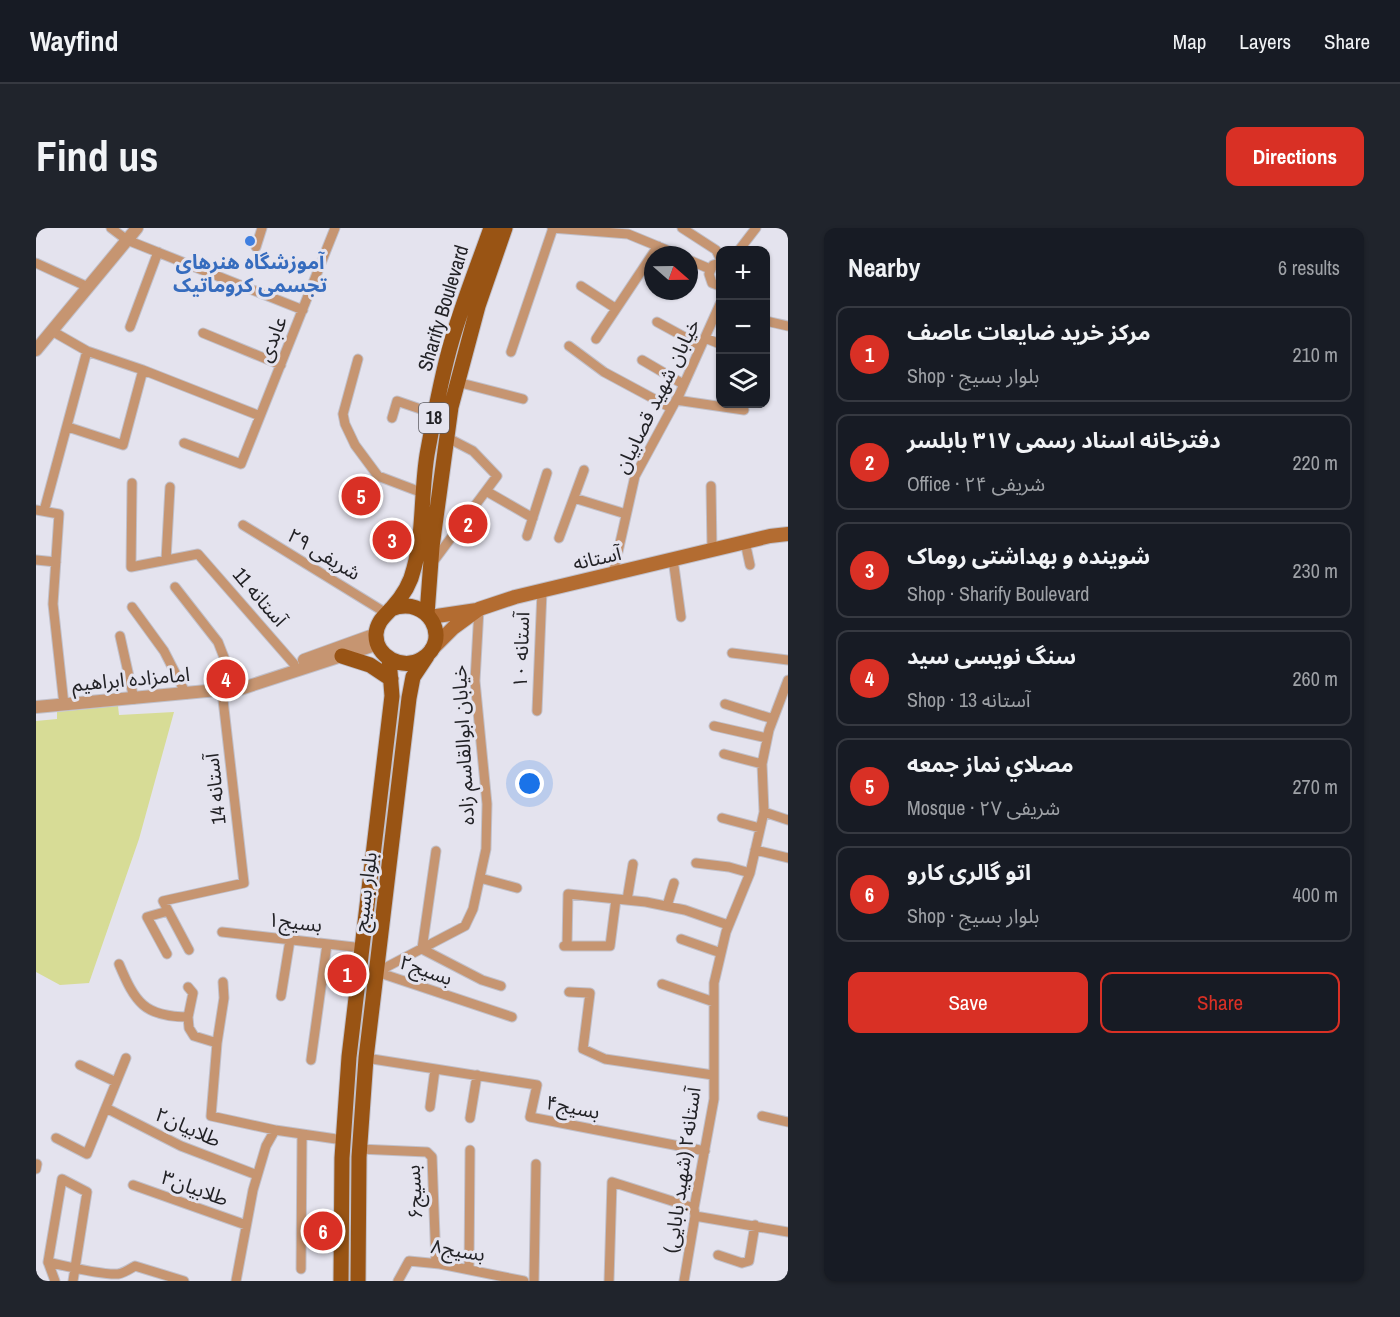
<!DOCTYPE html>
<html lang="en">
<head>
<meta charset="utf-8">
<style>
	body { margin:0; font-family:"Archivo Narrow","Noto Sans Arabic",sans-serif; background:#20242c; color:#f1f3f6 }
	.controls { position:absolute; right:18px; top:18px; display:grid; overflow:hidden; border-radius:12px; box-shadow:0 2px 4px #0004 }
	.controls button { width:54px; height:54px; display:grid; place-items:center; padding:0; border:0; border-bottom:2px solid #363941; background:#171b24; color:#f1f3f6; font:30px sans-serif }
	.compass { position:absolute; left:608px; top:18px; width:54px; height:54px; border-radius:50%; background:#171b24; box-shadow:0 2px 4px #0004; rotate:110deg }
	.you { position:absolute; left:494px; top:556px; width:21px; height:21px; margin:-15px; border:4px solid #fff; border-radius:50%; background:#1a73e8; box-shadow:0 0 0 9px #1a73e833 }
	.badge { display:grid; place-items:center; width:39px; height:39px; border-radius:50%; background:#d93025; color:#fff; font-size:20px; font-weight:700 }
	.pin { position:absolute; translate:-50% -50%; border:3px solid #fff; box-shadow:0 2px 6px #0006 }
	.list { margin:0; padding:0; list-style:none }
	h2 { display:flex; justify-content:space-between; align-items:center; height:78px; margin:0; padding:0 24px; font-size:26px }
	h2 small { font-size:20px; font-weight:400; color:#9ea1a6 }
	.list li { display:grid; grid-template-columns:39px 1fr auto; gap:18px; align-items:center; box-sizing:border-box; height:96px; margin:0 12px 12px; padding:0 12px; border:2px solid #363941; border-radius:12px }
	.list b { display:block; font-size:22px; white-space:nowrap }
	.list p { margin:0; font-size:20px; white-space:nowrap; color:#9ea1a6 }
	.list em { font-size:20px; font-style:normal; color:#9ea1a6 }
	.actions { display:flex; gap:12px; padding:18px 24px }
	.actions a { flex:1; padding:14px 0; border:2px solid #d93025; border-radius:12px; text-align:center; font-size:21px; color:#d93025 }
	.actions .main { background:#d93025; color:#fff }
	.icon { flex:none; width:33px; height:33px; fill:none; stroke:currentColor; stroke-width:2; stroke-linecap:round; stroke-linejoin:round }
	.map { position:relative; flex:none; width:752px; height:1053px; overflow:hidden; border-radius:12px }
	header { display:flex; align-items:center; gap:36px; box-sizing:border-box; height:84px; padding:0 30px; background:#171b24; border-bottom:2px solid #363941 }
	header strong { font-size:28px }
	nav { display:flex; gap:33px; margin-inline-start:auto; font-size:21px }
	.intro { display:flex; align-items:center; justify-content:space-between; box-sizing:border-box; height:144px; padding:0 36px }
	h1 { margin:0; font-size:42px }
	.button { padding:15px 27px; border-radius:12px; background:#d93025; color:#fff; font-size:21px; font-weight:700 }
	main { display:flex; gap:36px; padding:0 36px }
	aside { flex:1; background:#171b24; border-radius:12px; box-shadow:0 2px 4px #0004 }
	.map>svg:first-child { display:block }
	.green { fill:#d7dc96 }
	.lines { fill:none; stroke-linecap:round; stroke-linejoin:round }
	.minor-casing { stroke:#c1c0ca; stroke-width:11 }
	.tertiary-casing { stroke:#c1c0ca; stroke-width:14 }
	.secondary-casing { stroke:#c1c0ca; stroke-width:16 }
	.primary-casing { stroke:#c1c0ca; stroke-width:17 }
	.minor { stroke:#c69571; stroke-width:9 }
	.tertiary { stroke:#c69571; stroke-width:12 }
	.secondary { stroke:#b36c31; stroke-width:14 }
	.primary { stroke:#995414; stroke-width:15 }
	.shop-dot { fill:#3f7fe0; stroke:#e4e3ee; stroke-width:2 }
	.labels { text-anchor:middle; stroke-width:6; stroke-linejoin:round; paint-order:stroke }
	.shield { fill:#e4e3ee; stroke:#5c5c62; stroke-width:1.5 }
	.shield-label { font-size:18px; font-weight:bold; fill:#222226 }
	.shop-label { font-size:20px; font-weight:bold; fill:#366cbe; stroke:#e4e3ee }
	.street-label { font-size:20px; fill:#222226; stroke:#e4e3ee }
</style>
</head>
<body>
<header>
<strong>Wayfind</strong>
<nav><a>Map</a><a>Layers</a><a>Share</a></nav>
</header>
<div class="intro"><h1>Find us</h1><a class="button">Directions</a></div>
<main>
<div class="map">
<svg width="752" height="1053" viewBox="0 0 752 1053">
	<rect width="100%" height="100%" fill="#e4e3ee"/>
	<path class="green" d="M82 478 83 487 138 484 103 611 53 755 24 757 0 744V493L21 491V484Z"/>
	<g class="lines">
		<g class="minor-casing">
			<path id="minor" d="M75 0 91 12 267 82
				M516 0 592 6 643 27
				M646 0 680 22 684 30
				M220 19 226 0
				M703 22 720 0
				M653 32 674 41
				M0 35 52 59
				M684 35 677 37 673 46 676 55 684 58
				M545 58 579 80
				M730 93 752 98
				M621 94 665 118
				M94 99 122 24
				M16 103 51 123 107 142 224 188
				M167 105 245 137
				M669 110 684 116
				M560 111 622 18
				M533 118 568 144 635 180
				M475 124 517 0
				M322 131 307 186 309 196 319 217 342 248 387 265
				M606 132 647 156
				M421 154 487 171
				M640 172 708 182
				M356 190 361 173 399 186
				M32 199 87 217 107 142
				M148 215 205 236 299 0
				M96 255 95 339 162 326 258 436
				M675 258 676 322
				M450 263 497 290
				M538 270 590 286
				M0 282 23 286 17 376 28 477
				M8 283 51 123
				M207 297 350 385
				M491 308 511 245
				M523 310 548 242
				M709 314 714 337
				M637 331 645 389
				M0 332 20 334
				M130 332 134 259
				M397 334 461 248 437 223 410 209
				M577 346 599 248 644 165 684 76
				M139 359 182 414 198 455
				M96 379 128 423 150 466
				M443 381 439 453 451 576 450 621 437 681 429 698 341 744 476 789
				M84 408 98 471
				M696 425 752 432
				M689 476 737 491
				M501 483 506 363
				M678 498 731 510
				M688 526 726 536
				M728 584 752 592
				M686 590 724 600
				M719 622 752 630
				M660 635 693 639 714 645
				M444 650 481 660
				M591 672 597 636
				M631 678 638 655
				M186 704 327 720
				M645 711 685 725
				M528 718H574L580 671
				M531 718 532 666 610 674 649 682 692 697
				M386 721 400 623
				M386 721 446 752 465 758
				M153 722 127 673 208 655 186 463
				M131 726 111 689 132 683
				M83 736C99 774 108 789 152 789L153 800 158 808 181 815 175 888 239 902 307 912
				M626 756 678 774
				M152 759 157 765 152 789
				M533 764 554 765 547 821 569 831 677 847
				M245 768 254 712
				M181 815 188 770 187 754
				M330 830 501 857 494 889 669 923
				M275 832 291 716
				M44 837 80 854
				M394 879 399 841
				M70 880 145 918 221 947
				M726 888 752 894
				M434 890 441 847
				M20 910 51 926 90 830
				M323 921 391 924 396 929 400 1035
				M0 941 1 936
				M97 957 210 997
				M659 988 752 1004
				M682 1027 706 1035 713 1033 719 997
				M12 1034 19 1053
				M265 1041 266 906
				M433 1041 434 922
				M37 1053 51 964 26 951 12 1034C29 1038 65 1047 82 1046 88 1045 94 1041 99 1038L148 1053
				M200 1053 217 962 230 918 239 902
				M362 1053 373 1033 404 1036 488 1053
				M498 1053 500 936
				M573 1053 576 954 658 980
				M648 1053 659 988 658 980 678 871V755L690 704 714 645 728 584 726 536 733 502 752 452"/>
		</g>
		<g class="tertiary-casing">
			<path id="tertiary" d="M0 122 101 0
				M268 432 340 406
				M0 479 192 461 198 463 342 416"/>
		</g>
		<g class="secondary-casing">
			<path id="secondary" d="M394 389 441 382
				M395 422 417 400 443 381 479 369 734 308 752 306"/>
		</g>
		<g class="primary-casing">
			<path id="primary" d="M355 381C392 366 417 412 386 431 367 443 339 429 340 406 341 393 349 388 356 380 366 369 375 354 378 340 388 304 385 264 391 227 398 189 405 149 416 112 427 74 442 37 455 0
				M391 386 396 319 415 179 442 78 469 0
				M306 428 334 437 355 451
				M305 1053 306 930 313 829 356 468 353 431
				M322 1053 323 929 330 830 373 470 377 449 391 428"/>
		</g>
		<use href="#minor" class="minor"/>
		<use href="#tertiary" class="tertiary"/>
		<use href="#secondary" class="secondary"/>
		<use href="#primary" class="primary"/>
	</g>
	<circle class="shop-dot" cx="214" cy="13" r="6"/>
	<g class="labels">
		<rect class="shield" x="383" y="175" width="30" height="30" rx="4.5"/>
		<g class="shield-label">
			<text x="398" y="196">18</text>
		</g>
		<g class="shop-label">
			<text x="214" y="41">آموزشگاه هنرهای<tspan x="214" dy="23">تجسمی کروماتیک</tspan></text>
		</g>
		<g class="street-label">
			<text transform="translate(407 80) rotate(-73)" y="7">Sharify Boulevard</text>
			<text transform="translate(236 111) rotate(-68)" y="7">عابدی</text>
			<text transform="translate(621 168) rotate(-64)" y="7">خیابان شهید قصابیان</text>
			<text transform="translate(288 326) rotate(31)" y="7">شریفی ۲۹</text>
			<text transform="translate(561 330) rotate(-13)" y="7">آستانه</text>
			<text transform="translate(224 369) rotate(49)" y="7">آستانه 11</text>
			<text transform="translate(485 422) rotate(-88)" y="7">آستانه ۱۰</text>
			<text transform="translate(95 451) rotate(-5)" y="7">امامزاده ابراهیم</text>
			<text transform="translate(427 517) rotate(-93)" y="7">خیابان ابوالقاسم زاده</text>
			<text transform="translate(179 561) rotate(-96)" y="7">آستانه 14</text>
			<text transform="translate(329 664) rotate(-83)" y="7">بلوار بسیج</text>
			<text transform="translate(259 694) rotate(6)" y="7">بسیج۱</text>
			<text transform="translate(390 742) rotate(19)" y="7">بسیج۲</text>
			<text transform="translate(537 879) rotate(11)" y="7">بسیج۴</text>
			<text transform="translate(152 899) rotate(24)" y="7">طلابیان۲</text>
			<text transform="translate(646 942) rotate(-82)" y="7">آستانه۲ (شهید بابایی)</text>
			<text transform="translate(159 960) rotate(20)" y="7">طلابیان۳</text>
			<text transform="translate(378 964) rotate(-93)" y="7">بسیج۶</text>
			<text transform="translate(422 1022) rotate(9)" y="7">بسیج۸</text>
		</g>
	</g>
</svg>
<div class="controls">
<button>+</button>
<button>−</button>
<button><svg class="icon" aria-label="layers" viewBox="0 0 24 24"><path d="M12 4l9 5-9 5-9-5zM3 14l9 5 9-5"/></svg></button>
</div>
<svg class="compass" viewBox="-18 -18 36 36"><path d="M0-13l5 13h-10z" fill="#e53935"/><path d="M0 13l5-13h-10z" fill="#9ea1a6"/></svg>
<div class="you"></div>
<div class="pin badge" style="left:311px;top:746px">1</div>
<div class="pin badge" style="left:432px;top:296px">2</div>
<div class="pin badge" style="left:356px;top:312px">3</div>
<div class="pin badge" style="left:190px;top:451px">4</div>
<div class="pin badge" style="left:325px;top:268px">5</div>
<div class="pin badge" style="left:287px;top:1003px">6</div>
</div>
<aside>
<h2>Nearby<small>6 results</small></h2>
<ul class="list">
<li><span class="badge">1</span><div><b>مرکز خرید ضایعات عاصف</b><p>Shop · بلوار بسیج</p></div><em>210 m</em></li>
<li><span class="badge">2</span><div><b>دفترخانه اسناد رسمی ۳۱۷ بابلسر</b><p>Office · شریفی ۲۴</p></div><em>220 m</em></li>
<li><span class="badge">3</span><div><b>شوینده و بهداشتی روماک</b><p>Shop · Sharify Boulevard</p></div><em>230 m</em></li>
<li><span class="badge">4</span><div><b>سنگ نویسی سید</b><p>Shop · آستانه 13</p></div><em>260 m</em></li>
<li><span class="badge">5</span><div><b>مصلاي نماز جمعه</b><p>Mosque · شریفی ۲۷</p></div><em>270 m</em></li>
<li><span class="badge">6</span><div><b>اتو گالری کارو</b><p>Shop · بلوار بسیج</p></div><em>400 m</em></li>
</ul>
<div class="actions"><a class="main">Save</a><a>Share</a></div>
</aside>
</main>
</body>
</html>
